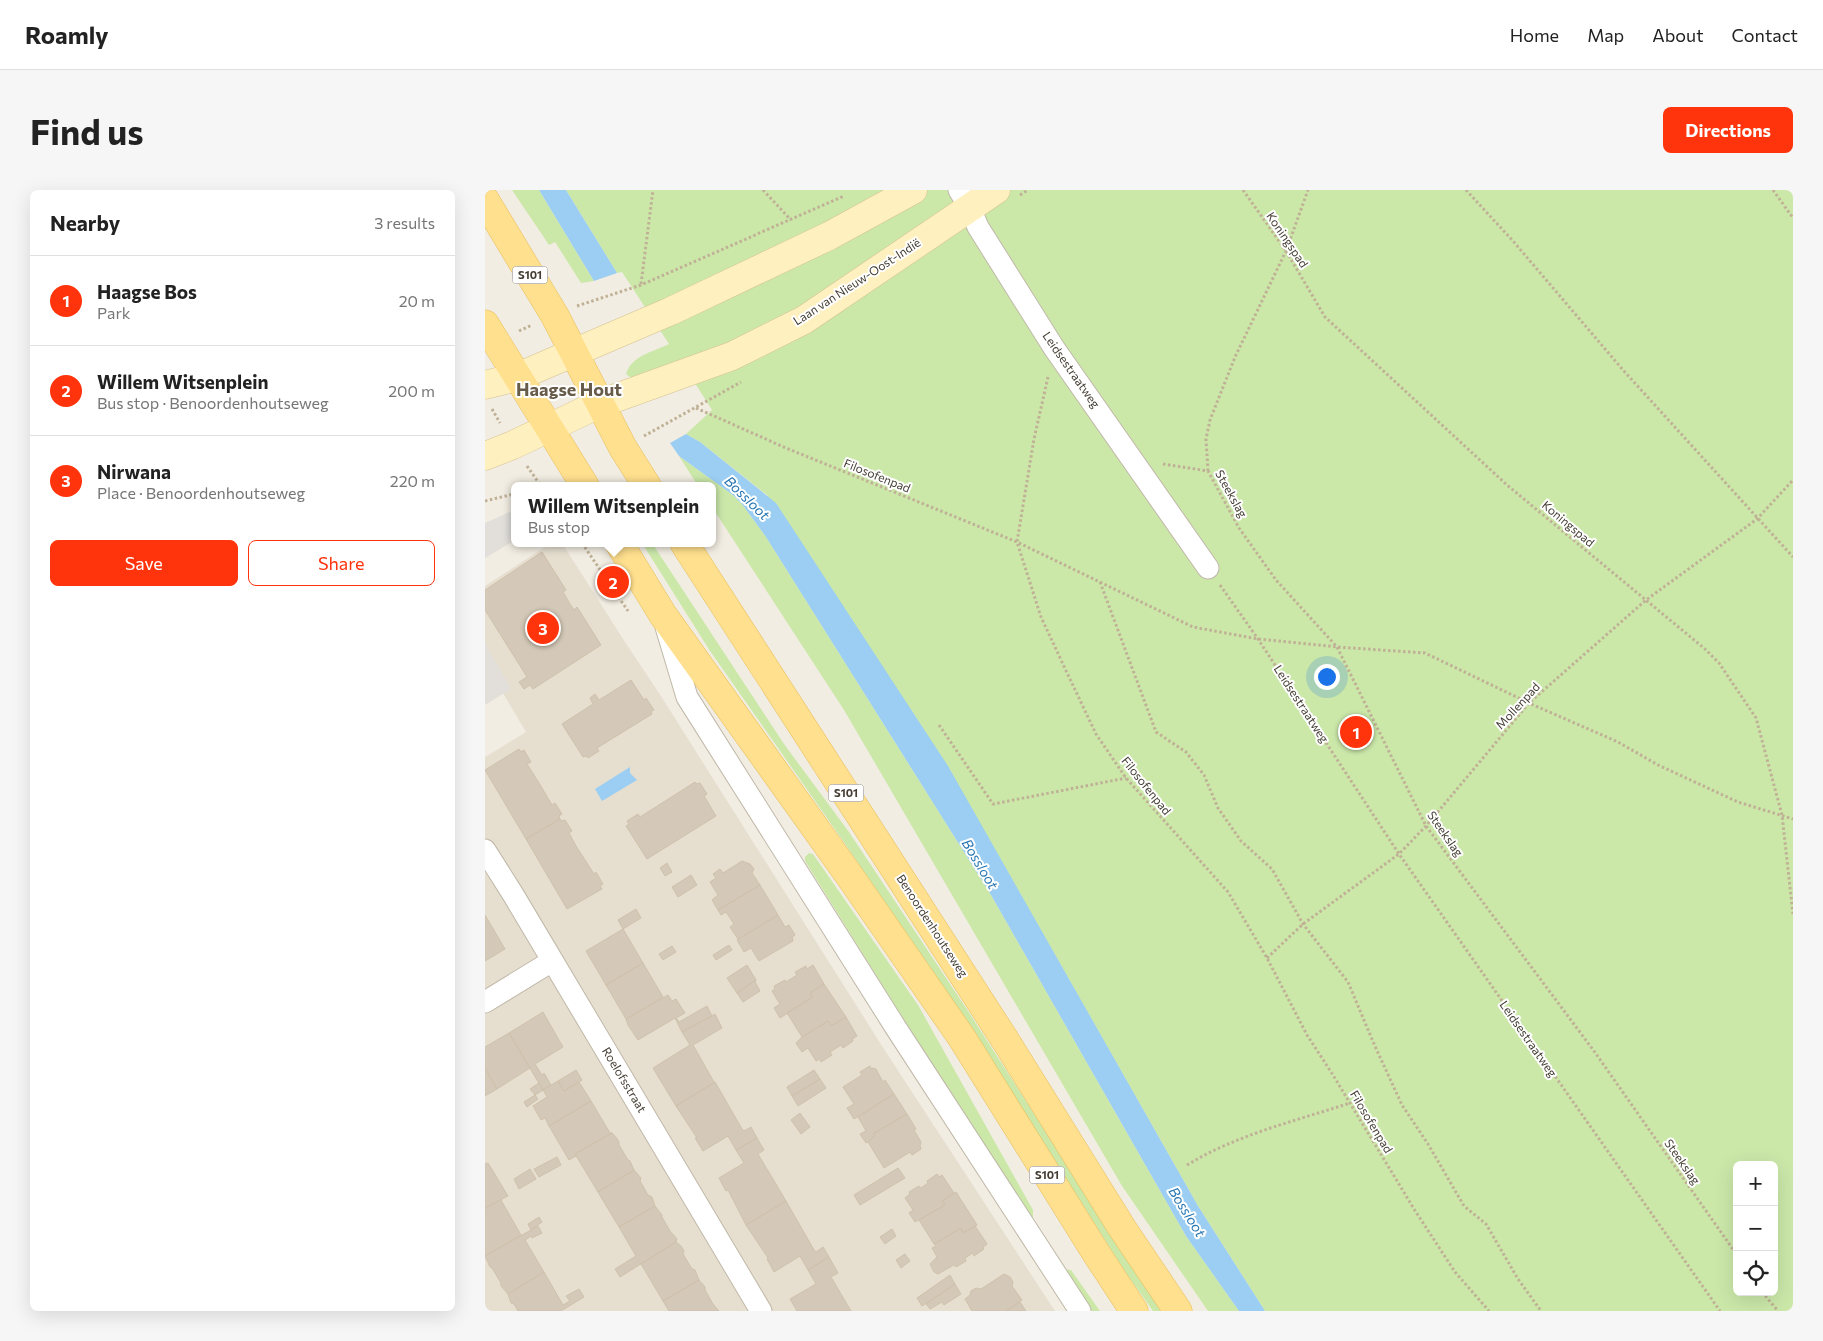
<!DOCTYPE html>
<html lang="en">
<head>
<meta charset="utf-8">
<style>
	body { margin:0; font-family:Commissioner,sans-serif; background:#f6f6f6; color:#222 }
	.controls { position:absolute; right:15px; bottom:15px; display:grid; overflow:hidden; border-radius:8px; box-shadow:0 5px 20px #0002 }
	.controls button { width:45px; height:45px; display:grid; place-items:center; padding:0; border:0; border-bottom:1px solid #e0e0e0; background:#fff; color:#222; font:25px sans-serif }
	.you { position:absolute; left:841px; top:486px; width:18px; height:18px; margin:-12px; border:4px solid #fff; border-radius:50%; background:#1a73e8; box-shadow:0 0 0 8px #1a73e833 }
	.badge { display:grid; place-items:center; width:32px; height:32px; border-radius:50%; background:#ff330c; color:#fff; font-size:16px; font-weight:700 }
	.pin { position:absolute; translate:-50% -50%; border:2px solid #fff; box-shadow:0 1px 5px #0006 }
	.popup { position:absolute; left:26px; top:292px; width:205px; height:65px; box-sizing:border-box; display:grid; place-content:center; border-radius:8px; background:#fff; filter:drop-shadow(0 1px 4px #0005); font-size:16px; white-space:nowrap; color:#767676 }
	.popup b { font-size:19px; color:#222 }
	.popup::after { content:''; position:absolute; left:50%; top:100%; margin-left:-10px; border:10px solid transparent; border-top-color:#fff }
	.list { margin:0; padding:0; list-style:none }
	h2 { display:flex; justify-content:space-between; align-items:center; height:65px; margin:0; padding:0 20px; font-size:21px }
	h2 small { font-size:16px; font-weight:400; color:#767676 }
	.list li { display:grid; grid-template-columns:32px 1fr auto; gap:15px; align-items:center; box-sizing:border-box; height:90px; padding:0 20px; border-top:1px solid #e0e0e0 }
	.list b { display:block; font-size:19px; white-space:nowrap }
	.list p { margin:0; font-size:16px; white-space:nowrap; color:#767676 }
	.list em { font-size:16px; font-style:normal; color:#767676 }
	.actions { display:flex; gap:10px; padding:15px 20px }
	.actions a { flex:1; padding:11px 0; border:1px solid #ff330c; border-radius:8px; text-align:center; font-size:18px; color:#ff330c }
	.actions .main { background:#ff330c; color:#fff }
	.icon { flex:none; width:28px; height:28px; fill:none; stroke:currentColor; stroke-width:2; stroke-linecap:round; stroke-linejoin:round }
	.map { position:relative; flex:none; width:1308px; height:1121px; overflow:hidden; border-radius:8px }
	header { display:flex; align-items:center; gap:30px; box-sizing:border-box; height:70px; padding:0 25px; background:#fff; border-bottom:1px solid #e0e0e0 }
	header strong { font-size:24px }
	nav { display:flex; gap:28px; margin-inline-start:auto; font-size:18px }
	.intro { display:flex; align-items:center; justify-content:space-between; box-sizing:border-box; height:120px; padding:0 30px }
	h1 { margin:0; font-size:35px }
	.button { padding:12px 22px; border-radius:8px; background:#ff330c; color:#fff; font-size:18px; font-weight:700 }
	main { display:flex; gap:30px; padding:0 30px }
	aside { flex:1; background:#fff; border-radius:8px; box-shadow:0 5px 20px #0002 }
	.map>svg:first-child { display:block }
	.residential { fill:#e6dfd0 }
	.green { fill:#cbe8a9; fill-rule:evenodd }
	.parking { fill:#e2dfdb }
	.water { fill:#9bcef2 }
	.building { fill:#d4c9b8; stroke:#cfc1ab }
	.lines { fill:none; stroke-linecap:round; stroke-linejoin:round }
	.minor-casing { stroke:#c0b8a8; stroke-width:23 }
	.secondary-casing { stroke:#d4c290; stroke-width:29 }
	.primary-casing { stroke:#e7be5b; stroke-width:29 }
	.path { stroke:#c0b196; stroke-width:3; stroke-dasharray:2.5 2.5; stroke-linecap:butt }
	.minor { stroke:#fff; stroke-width:21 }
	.secondary { stroke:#fff0bf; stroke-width:28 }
	.primary { stroke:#ffe08e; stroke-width:28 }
	.labels { text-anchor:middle; stroke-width:4; stroke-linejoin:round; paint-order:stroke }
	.shield { fill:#fff; stroke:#7c7770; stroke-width:1 }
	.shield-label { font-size:11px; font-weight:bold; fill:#443d33 }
	.street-label { font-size:12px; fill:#443d33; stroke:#fff }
	.water-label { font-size:14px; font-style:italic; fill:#2977b2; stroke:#fff }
	.district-label { font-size:18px; font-weight:bold; fill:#675b4a; stroke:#fff }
</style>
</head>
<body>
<header>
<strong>Roamly</strong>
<nav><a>Home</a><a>Map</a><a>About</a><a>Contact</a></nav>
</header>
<div class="intro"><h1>Find us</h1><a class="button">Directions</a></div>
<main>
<aside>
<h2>Nearby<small>3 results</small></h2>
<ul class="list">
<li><span class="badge">1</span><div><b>Haagse Bos</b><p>Park</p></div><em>20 m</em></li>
<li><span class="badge">2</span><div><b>Willem Witsenplein</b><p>Bus stop · Benoordenhoutseweg</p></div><em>200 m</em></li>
<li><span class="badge">3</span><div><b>Nirwana</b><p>Place · Benoordenhoutseweg</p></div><em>220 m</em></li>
</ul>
<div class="actions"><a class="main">Save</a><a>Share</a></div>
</aside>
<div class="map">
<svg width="1308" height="1121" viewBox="0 0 1308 1121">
	<rect width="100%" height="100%" fill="#f2ede2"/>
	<path class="residential" d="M66 353H77L140 452 174 503 397 856 570 1121H0V567L41 542 0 473V396Z"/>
	<path class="green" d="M27 0H54L109 91 96 93 70 52 64 55Z
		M81 0H1308V1121H780L713 1016 509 658 282 305 215 252 201 244 227 220 199 176 152 188 145 187 141 184C147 165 168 162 184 154L137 82 132 83ZM1252 975H1289V1102H1252Z
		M194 266 248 305 257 314 281 347 506 705 701 1046 754 1121H723L637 996 359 520 227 317V296H213Z
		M157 353H167L299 554 364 642 483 821 650 1081 679 1121H668L641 1083 476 823 356 648 225 461Z
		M324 663 328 664 433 815 548 1020V1033L399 798 320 671V667Z
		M577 1079 586 1080 615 1121H607Z"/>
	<path class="parking" d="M29 320V351L0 368V333Z
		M0 453 26 499 0 515Z"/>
	<path class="water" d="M54 0H81L132 83 109 91Z
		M201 244 215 252 291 313 463 576 713 1016 780 1121H754L701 1046 506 705 281 347 257 314 248 305 194 266 185 253Z
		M145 577V583L152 590 117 611 110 599Z"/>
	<path class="building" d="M57 362 81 400 78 402 85 414 89 420 92 417 116 455 48 499 45 495 39 499 34 492 42 487 0 420V400Z
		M146 490 159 510 161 508 169 520 166 521 167 524 112 558 114 561 103 568 101 566 98 567 77 534 108 514 105 508 110 504 114 510Z
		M34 559 36 562 39 560 46 572 42 574 54 593 67 615 70 613 77 624 74 626 75 629 41 649 0 580Z
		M210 592 212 594 215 593 222 604 219 606 231 626 162 669 141 636 144 634 142 631 153 624 155 627Z
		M75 629 77 631 80 630 87 641 84 643 91 656 109 684 111 682 118 694 115 696 117 699 82 719 41 649Z
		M257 671 265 674 269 679 267 683 275 695 233 720 227 710 233 705 225 692 231 688 228 684 235 679 238 683Z
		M182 673 187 682 180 686 175 678Z
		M206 685 212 695 193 707 187 697Z
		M275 695 293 725 253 749 245 737 249 734 241 722 236 725 233 720Z
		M151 719 156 728 138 739 133 730Z
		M0 725 20 759 0 771Z
		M293 725 300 737 304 735 310 745 307 747 308 751 274 771 266 758 259 762 252 750Z
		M138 739 158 773 121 795 101 761Z
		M244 755 247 760 231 770 228 765Z
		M187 756 191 762 178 770 174 764Z
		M158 773 178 807 141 829 121 795Z
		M262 775 271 790 252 803 242 788Z
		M328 775 339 794 325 803 328 807 295 828 289 818 295 814 287 801 290 799 289 796 300 790 301 792 312 785 310 782 321 776 322 779Z
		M271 790 270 792 275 801 258 812 252 803Z
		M339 794 361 827 346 836 343 831 317 847 302 823 328 807 325 803Z
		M183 805 187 811 191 809 200 823 191 828 194 832 222 816 227 826 197 842 190 828 153 850 143 835 141 829Z
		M58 822 78 857 50 874 57 885 59 883 66 895 58 900 24 843Z
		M230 824 237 838 208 855 229 892H230L191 916 168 878 205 855 197 842Z
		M361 827 372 846 367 849 368 851 358 858 356 855 345 862 347 865 336 872 335 869 331 871 323 858 317 862 311 853 317 847 343 831 346 836Z
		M24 843 45 878 12 899 0 878V857Z
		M385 876 386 879 388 878 391 879 398 892 400 890 409 904 369 929 362 918 369 914 358 897 377 885 375 882Z
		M0 878 12 899 0 906Z
		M91 880 97 890 79 901 73 891Z
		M329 880 335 889 307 906 302 897Z
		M335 889 341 898 313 916 307 906Z
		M73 891 79 901 94 892 106 911 64 936 60 928 56 930 48 916 62 907 58 900Z
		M230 892 257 939 259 941 266 937 272 948 251 960 243 946 218 961 210 948H212L191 916Z
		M54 893 58 900 50 905 45 899Z
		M409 904 422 924 388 944 390 946 381 953 375 944 381 941 373 927Z
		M50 905 53 909 42 917 39 912Z
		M106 911 125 943H127L90 964 91 966 84 970 64 936Z
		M315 923 325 937 316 944 306 930Z
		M422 924 431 939 429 940 436 952 435 956 436 959 427 965 425 962 399 978 383 952 390 946 388 944Z
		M127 943 131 947 134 952V955L143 970 145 971 149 980 113 1002 90 964Z
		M272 948 279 960 273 964 301 1011 261 1035 243 1000 241 1001 234 988 259 973 251 960Z
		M72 967 76 975 54 987 49 979Z
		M3 973 23 1006 0 1018V974Z
		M413 978 420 988 375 1015 369 1005Z
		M45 979 51 989 34 999 29 989Z
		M149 980 156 988 155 991 163 1005 167 1007 170 1016 134 1037 113 1002Z
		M452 984 454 987 457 985 469 1003 457 1011 460 1015 430 1032 424 1023 428 1020 420 1008 425 1004 424 1002 434 996 436 998 443 993 442 991Z
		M471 1002 492 1035 478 1043 476 1038 449 1054 434 1030 460 1015 457 1011Z
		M16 1010 36 1045 0 1066V1018Z
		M301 1011 329 1060 331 1062 338 1057 344 1067 323 1080 315 1066 289 1082 282 1069 283 1068 261 1035Z
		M170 1016 177 1025V1027L185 1041 192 1049 191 1052 135 1087 130 1079 151 1066 134 1037Z
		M54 1027 57 1032 46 1040 43 1034Z
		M53 1036 57 1043 47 1048 46 1046 40 1050 59 1082 23 1104 16 1096V1093L7 1078 5 1077 0 1066Z
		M490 1036 502 1054 498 1057 499 1059 489 1066 488 1063 480 1068 481 1071 471 1077 469 1075 453 1084 449 1082 445 1074 452 1067 447 1058 451 1056 449 1054 476 1038 478 1043Z
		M407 1039 411 1046 400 1054 395 1047Z
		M191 1052 196 1056 199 1061 198 1064 207 1079 210 1080 214 1090 178 1111 156 1074Z
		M420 1064 425 1071 416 1078 411 1070Z
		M344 1067 353 1083 346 1087 366 1121H312L305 1109 331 1094 323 1080Z
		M59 1082 78 1115 85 1111 81 1106 94 1099 99 1107 76 1121H33L29 1114 26 1113 23 1104Z
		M519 1084 525 1087 528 1092 527 1096 537 1110 521 1121H487L480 1109 485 1105 486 1101 491 1098 496 1099Z
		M465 1085 470 1094 437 1116 432 1108Z
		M214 1090 220 1097V1100L228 1114 234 1121H184L178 1111Z
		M470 1094 476 1104 459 1115 457 1112 445 1119 441 1114Z
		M535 1112 541 1121H521Z"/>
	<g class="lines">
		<g class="minor-casing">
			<path id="minor" d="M474 0 485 18 493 37 569 158 723 378
				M181 437 202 507 411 838 595 1121
				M0 660 29 706 276 1121
				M0 812 67 771"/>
		</g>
		<g class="secondary-casing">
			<path id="secondary" d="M0 195 32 187 186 121 344 46 428 0
				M0 266 28 255 114 214 247 166 319 130 511 0"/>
		</g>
		<g class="primary-casing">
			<path id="primary" d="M0 10 70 126 138 258 162 296
				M0 134 100 296
				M134 353 178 425 366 688 477 848 611 1063 649 1121
				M199 353 522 853 637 1038 693 1121"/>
		</g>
		<path class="path" d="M278 0 306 30
			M758 0 801 61 840 127 1022 295 1220 459 1234 473 1271 528 1297 625 1308 724
			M981 0 1028 51 1138 180 1308 367
			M1288 0 1308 28
			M535 5 543 0
			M156 94 168 0
			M92 116 156 95 359 6
			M34 141 47 135
			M563 187 549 249 532 352 556 427 584 487 611 544 641 588 743 702 782 768 822 845 848 885 929 1019 970 1082 1004 1121
			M211 218 301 258 532 352 708 437 773 449 852 457 940 463 1044 513 1133 552 1173 575 1253 612 1308 629
			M7 219 15 233
			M159 246 256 192
			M678 274 723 281 754 338 791 390 852 457 941 636 1109 861 1252 1065
			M42 276 56 296
			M723 281 721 249 725 230 750 167 801 61 823 0
			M0 311 29 304
			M97 353 143 421
			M615 392 671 542 701 562 719 585 733 618 756 651 787 679 818 734 863 792 889 854 917 915 943 954 979 1016 1001 1034 1033 1089 1056 1121
			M735 395 773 449 914 664 1235 1121
			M454 535 508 614 641 588
			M782 768 818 734 914 664 941 636 1044 513 1161 410 1272 329 1308 290
			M702 975C751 945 810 931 865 913
			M1277 1102 1293 1121"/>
		<use href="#minor" class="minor"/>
		<use href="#secondary" class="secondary"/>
		<use href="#primary" class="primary"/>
	</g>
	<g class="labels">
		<g class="shield">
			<rect x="27.5" y="76.5" width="35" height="17" rx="4"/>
			<rect x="343.5" y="594.5" width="35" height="17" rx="4"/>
			<rect x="544.5" y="976.5" width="35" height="17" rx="4"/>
		</g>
		<g class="shield-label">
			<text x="45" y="89">S101</text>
			<text x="361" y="607">S101</text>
			<text x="562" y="989">S101</text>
		</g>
		<g class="street-label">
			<text transform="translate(802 50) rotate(56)" y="4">Koningspad</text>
			<text transform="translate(372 92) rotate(-33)" y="4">Laan van Nieuw-Oost-Indië</text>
			<text transform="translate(586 180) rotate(55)" y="4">Leidsestraatweg</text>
			<text transform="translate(392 286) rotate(22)" y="4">Filosofenpad</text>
			<text transform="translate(746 304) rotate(61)" y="4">Steekslag</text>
			<text transform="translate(1083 334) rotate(40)" y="4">Koningspad</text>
			<text transform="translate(816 514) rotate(57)" y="4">Leidsestraatweg</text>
			<text transform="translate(1033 516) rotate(-47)" y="4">Mollenpad</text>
			<text transform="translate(661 596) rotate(51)" y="4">Filosofenpad</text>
			<text transform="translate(960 644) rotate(55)" y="4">Steekslag</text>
			<text transform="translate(447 736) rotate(57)" y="4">Benoordenhoutseweg</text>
			<text transform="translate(1043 849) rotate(55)" y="4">Leidsestraatweg</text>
			<text transform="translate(139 890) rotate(59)" y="4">Roelofsstraat</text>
			<text transform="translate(886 932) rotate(59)" y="4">Filosofenpad</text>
			<text transform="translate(1197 972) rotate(55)" y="4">Steekslag</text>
		</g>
		<g class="water-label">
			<text transform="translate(262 308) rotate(44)" y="5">Bossloot</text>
			<text transform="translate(495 674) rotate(59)" y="5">Bossloot</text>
			<text transform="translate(702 1022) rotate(58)" y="5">Bossloot</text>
		</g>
		<g class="district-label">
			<text x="84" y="206">Haagse Hout</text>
		</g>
	</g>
</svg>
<div class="controls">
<button>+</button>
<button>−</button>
<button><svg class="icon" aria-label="locate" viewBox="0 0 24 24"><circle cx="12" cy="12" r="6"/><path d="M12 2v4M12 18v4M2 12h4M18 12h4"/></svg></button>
</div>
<div class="you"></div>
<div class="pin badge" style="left:871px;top:542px">1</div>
<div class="pin badge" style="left:128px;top:392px">2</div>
<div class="popup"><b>Willem Witsenplein</b>Bus stop</div>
<div class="pin badge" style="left:58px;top:438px">3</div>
</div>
</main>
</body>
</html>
